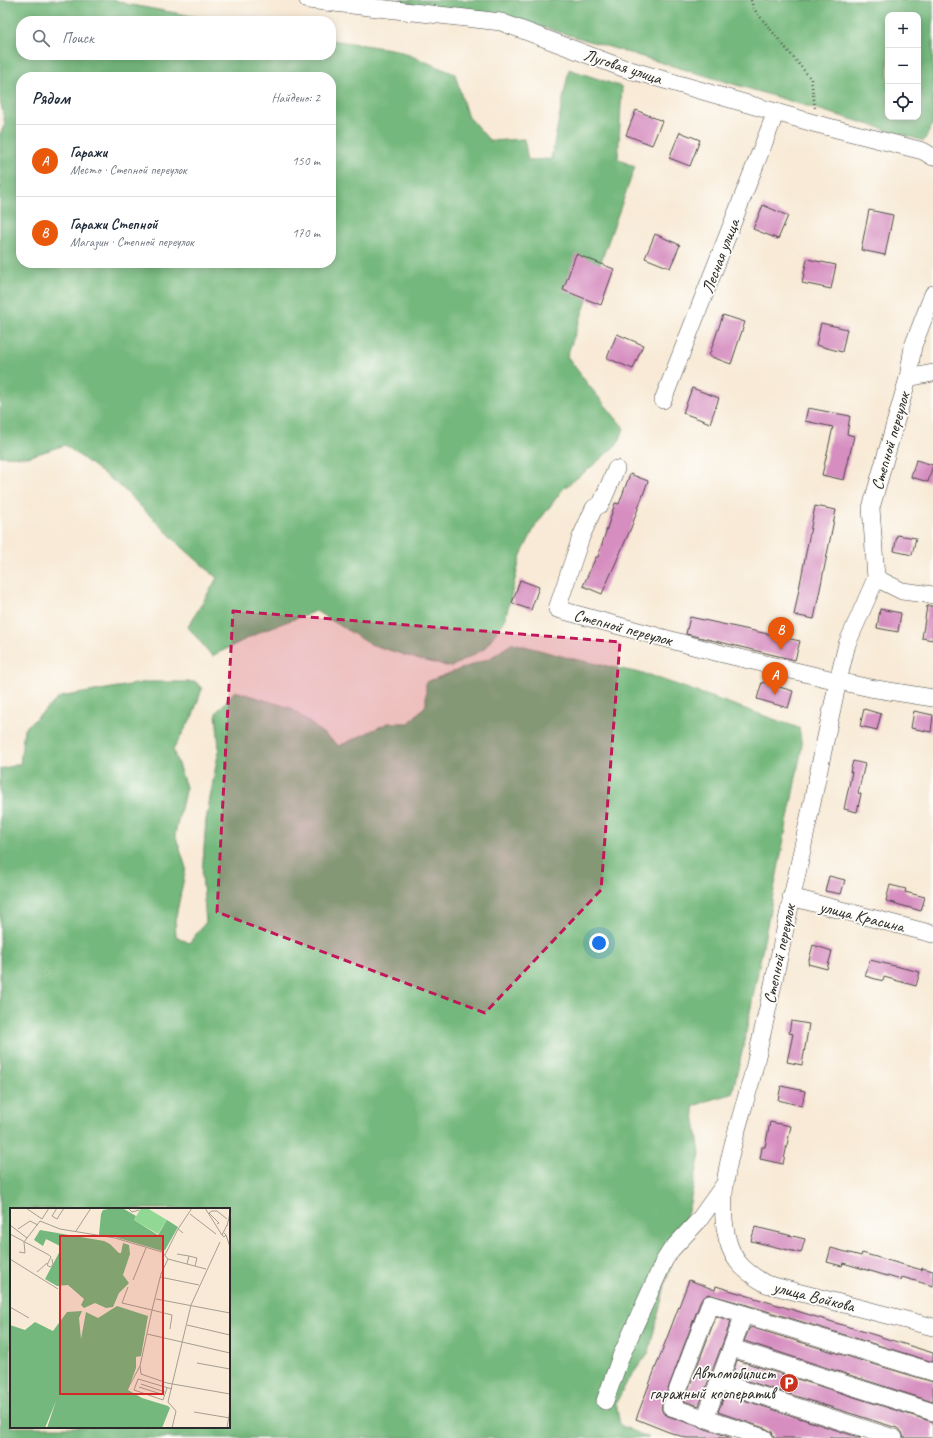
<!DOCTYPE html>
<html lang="ru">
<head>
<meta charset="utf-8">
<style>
	body { margin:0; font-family:Caveat,sans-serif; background:#f6f6f7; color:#1f2937 }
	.controls { position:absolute; right:12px; top:12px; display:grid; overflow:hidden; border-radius:8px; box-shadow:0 2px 10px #0003 }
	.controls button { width:36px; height:36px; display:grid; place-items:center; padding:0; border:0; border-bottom:1px solid #e0e1e3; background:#fff; color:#1f2937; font:20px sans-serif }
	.you { position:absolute; left:599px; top:943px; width:14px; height:14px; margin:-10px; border:3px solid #fff; border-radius:50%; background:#1a73e8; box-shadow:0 0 0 6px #1a73e833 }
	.badge { display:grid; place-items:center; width:26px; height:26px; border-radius:50%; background:#ea580c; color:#fff; font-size:13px; font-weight:700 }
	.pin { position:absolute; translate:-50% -33px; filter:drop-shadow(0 1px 2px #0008) }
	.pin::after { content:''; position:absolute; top:21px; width:14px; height:12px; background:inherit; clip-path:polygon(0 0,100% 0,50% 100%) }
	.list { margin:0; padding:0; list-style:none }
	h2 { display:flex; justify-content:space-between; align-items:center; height:52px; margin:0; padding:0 16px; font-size:17px }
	h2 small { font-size:13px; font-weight:400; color:#747a83 }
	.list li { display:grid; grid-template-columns:26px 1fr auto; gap:12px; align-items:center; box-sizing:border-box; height:72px; padding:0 16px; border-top:1px solid #e0e1e3 }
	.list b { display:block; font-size:15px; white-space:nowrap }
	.list p { margin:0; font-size:13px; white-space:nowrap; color:#747a83 }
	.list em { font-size:13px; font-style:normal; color:#747a83 }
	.icon { flex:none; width:22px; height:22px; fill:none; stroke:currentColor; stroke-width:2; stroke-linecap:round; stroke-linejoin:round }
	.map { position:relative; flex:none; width:933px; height:1438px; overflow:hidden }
	.search { position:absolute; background:#fff; box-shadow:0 2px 10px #0003; left:16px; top:16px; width:320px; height:44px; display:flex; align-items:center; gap:10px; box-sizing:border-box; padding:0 14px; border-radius:16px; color:#747a83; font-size:15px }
	.panel { position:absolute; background:#fff; box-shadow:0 2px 10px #0003; left:16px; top:72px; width:320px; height:196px; border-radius:16px }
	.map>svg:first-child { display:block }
	.forest { fill:#74b87d; stroke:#507254; fill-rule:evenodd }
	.building { fill:#d68dc0 }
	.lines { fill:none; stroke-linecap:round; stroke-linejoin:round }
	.minor-casing { stroke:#4a4845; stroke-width:18 }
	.path { stroke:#4a4845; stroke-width:2.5; stroke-dasharray:1 3; stroke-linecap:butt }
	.minor { stroke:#fff; stroke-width:17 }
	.marked { fill:#c2185b; fill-opacity:0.2; stroke:#c2185b; stroke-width:3; stroke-dasharray:8 5; stroke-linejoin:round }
	.labels { text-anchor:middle; stroke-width:3.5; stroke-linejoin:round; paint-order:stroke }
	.street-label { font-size:17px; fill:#2b2b2b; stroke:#fdfcf7 }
	.poi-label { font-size:17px; fill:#2b2b2b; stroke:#fdfcf7; text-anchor:end }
	.inset-road { fill:none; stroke:#a69e92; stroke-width:1 }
	.view { fill:#d62828; fill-opacity:0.15; stroke:#d62828; stroke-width:2 }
	.inset-edge { fill:none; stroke:#2b2b2b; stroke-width:2 }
</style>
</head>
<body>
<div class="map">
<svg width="933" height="1438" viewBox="0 0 933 1438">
	<rect width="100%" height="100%" fill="#fdfcf7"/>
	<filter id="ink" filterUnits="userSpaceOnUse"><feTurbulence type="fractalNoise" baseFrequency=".025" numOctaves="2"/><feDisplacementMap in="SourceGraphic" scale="8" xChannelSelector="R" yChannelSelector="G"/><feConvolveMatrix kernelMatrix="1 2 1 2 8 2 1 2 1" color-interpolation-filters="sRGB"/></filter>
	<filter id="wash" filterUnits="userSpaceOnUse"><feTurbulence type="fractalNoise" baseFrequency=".012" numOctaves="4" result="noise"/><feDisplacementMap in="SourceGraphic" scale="16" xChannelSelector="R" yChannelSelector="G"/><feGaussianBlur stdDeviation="0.9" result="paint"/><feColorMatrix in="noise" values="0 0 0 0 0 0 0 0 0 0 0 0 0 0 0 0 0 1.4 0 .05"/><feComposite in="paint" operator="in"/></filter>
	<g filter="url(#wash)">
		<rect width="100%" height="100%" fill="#f8ead6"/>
		<path class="forest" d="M0 0H116L126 4 220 21H21V55H331V40L397 50 455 74 467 115 490 141 524 139 528 160 551 159 569 69 622 87 618 159 635 167 567 356 586 382 624 428 619 442 596 463 563 489 536 525 521 555 505 620 484 649 451 667 417 659 370 644 316 611 264 630 212 656 188 627 217 578 182 547 120 486 65 445 28 457 0 456V134L5 124 0 99ZM21 77H331V263H21Z
			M375 0H933V124L924 141 502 15ZM888 15H918V117H888Z
			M513 643 565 657 649 675 799 728 802 747 743 1048 732 1094 706 1101 693 1107 700 1154 689 1207 666 1281 649 1352 627 1382 616 1403 620 1425 649 1438H0V769L20 764 24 729 60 697 147 682H196L202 689 193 715 173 750 186 787 175 834 186 868 175 921 176 936 189 943 206 922 202 875 206 820 219 749 216 713 235 691 291 708 339 746 388 723H409L426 705V682L490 658ZM11 1209H229V1427H11Z"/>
		<g id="blocks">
			<path class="building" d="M636 110 662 121 652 145 626 135Z
				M680 132 700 140 690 166 669 158Z
				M763 205 788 216 778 239 753 229Z
				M869 210 893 215 885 255 861 250Z
				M655 234 680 245 670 268 645 258Z
				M576 254 614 269 601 305 563 290Z
				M807 259 836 265 831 289 802 283Z
				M723 315 745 322 731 364 709 356Z
				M821 323 847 329 842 352 816 345Z
				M617 334 643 345 633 369 607 358Z
				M692 388 719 398 710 423 683 413Z
				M808 408 850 416 847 434 854 436 844 480 822 475 833 427 805 421Z
				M916 460 933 465 928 482 911 477Z
				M630 474 648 481 631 528 602 594 583 586 596 557H598L615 503 619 504Z
				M815 506 836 510 814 619 794 615Z
				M897 535 916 538 912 555 894 551Z
				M520 580 539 587 531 610 512 603Z
				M927 606H933V640L922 638Z
				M880 609 901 613 898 632 877 628Z
				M690 617 800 641 795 660 686 634Z
				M762 682 793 691 788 708 757 699Z
				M864 709 881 714 877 730 860 726Z
				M914 711 933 715 931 732 911 728Z
				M853 761 865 764 858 793 861 794 857 812 844 809 852 772H850Z
				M829 876 845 880 841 894 825 891Z
				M890 885 906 889 905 892 925 897 921 911 886 901Z
				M813 945 832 951 827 969 808 964Z
				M870 960 920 972 916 986 884 977 883 981 865 976Z
				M791 1021 809 1024 802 1065 787 1062 793 1034 789 1033Z
				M781 1086 805 1091 802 1106 778 1100Z
				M770 1122 791 1126 783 1164 760 1159 762 1147H765Z
				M755 1227 805 1239 801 1253 751 1241Z
				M831 1248 861 1256 862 1253 922 1270V1268L933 1271V1286L902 1277 901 1280 843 1263 842 1266 827 1262Z
				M689 1280 715 1290 716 1286 933 1353V1362L747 1305 708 1294 701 1300 661 1408 663 1413 668 1416 732 1438H686L666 1431 636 1419Z
				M716 1316 731 1321 699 1406 684 1401Z
				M750 1327 933 1382V1402L744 1341Z
				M737 1360 933 1422V1438H904L902 1432 897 1428 732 1376Z
				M725 1394 861 1438H774L772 1432 767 1429 718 1412Z"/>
		</g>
	</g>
	<g filter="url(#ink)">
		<use href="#blocks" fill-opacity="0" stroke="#4a4845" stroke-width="1"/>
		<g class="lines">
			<g class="minor-casing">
				<path id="minor" d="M308 0 501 22 623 68 817 124 923 151 933 157
					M908 378 933 373
					M663 400 776 112
					M616 469 601 504 594 508 581 537 557 609 719 653 838 681 847 644 876 578 871 508 908 378 913 346 933 294
					M876 578 902 591 933 595
					M933 698 870 688 838 681C810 810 784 940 754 1069 742 1119 717 1177 725 1228 730 1258 740 1269 766 1284L933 1327
					M791 897 933 934
					M732 1348 933 1412
					M719 1382 894 1438
					M605 1401 621 1356 664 1261 671 1250 699 1220 724 1185
					M705 1419 744 1314
					M764 1438 671 1407 710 1304 933 1372"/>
			</g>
			<path class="path" d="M751 0 753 8 811 79 815 108"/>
			<use href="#minor" class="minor"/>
		</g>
	</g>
	<path class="marked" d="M233 611 620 642 601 890 485 1013 217 912Z"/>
	<defs>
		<g id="parking-disc" transform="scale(1)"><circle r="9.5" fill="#c8321e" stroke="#fdfcf7"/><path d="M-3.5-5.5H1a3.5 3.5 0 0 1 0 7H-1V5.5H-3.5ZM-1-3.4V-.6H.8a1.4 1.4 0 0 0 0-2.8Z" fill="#fff"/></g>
	</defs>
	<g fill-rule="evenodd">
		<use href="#parking-disc" x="789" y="1383"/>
	</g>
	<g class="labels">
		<g class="street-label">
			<text transform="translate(623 66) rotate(18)" y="6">Луговая улица</text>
			<text transform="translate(720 256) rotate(-69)" y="6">Лесная улица</text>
			<text transform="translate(890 441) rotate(-74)" y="6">Степной переулок</text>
			<text transform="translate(623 627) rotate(15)" y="6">Степной переулок</text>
			<text transform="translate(862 916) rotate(14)" y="6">улица Красина</text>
			<text transform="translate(779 954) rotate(-78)" y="6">Степной переулок</text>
			<text transform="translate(814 1296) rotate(14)" y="6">улица Войкова</text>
		</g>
		<g class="poi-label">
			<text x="775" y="1379">Автомобилист<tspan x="775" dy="20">гаражный кооператив</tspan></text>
		</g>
	</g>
	<g transform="translate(10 1208)">
		<rect width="220" height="220" fill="#f8ead6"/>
		<path d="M131 0H137L157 12 148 26 124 12Z" fill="#90d893"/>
		<path d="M103 0 114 1 126 8 124 12 148 27 157 12 168 19 155 42 152 43 105 29 89 27 91 6 93 2ZM30 22 94 33 100 36 109 45H111L113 35 119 37 120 46 113 67 119 75 109 85 103 99 96 100 85 95 74 100 71 97 74 91 58 77 47 78 35 71 51 41 50 38 36 31 33 38 24 32ZM107 98 138 108 131 148 126 149V160L118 182 132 190 158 198 160 200 152 220H37L46 193 35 220H0V117L15 122 25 114 43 123 57 104 72 103 69 110 71 131 76 104 88 110Z" fill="#74b87d"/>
		<path class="inset-road" d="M16 0 32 11M47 0 42 8 47 11 54 0M118 0 122 4 129 2M195 0 212 27M180 6 206 26M32 11 39 0M207 16 209 15 199 5 202 3H207L217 11M0 17 17 30M217 18 220 5M8 21 20 13 28 17M66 23 81 0M173 25 168 21 182 0M214 25 216 27 214 29 212 27 217 17M0 26 39 47 41 49 37 57 40 59 43 57 42 51M216 27 220 39M14 34 30 13 50 21 105 30 152 44 158 51M9 44 15 45 14 34M167 46 179 48 177 56M155 47 168 21M179 48 187 50 185 58M0 51 48 81M158 51 196 61M27 64 37 55M150 69 189 77M123 72 136 40M118 79 112 95 142 102 151 66 158 51M146 91 220 105M0 99 19 110M177 117 220 127M160 121 162 107 142 102 130 158 131 166 157 175 220 186M137 126 220 145M187 155 220 161M131 176 155 184M129 179 154 187M157 180 153 192 124 182 128 171 162 181M117 182 130 158M184 204 220 210M162 220 166 203 158 194 181 97 210 34M217 220 220 202"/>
		<path class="view" d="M50 28H153V186H50Z"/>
		<rect width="220" height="220" class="inset-edge"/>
	</g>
</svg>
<div class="controls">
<button>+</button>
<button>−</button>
<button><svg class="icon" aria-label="locate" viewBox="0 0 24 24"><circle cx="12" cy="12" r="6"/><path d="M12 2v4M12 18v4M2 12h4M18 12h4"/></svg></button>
</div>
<div class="you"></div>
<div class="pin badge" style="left:775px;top:695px">A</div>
<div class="pin badge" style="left:781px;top:650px">B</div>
<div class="search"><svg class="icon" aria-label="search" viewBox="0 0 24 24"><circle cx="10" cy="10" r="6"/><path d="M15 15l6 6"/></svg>Поиск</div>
<section class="panel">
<h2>Рядом<small>Найдено: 2</small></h2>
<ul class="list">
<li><span class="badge">A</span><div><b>Гаражи</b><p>Место · Степной переулок</p></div><em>150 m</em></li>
<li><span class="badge">B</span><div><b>Гаражи Степной</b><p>Магазин · Степной переулок</p></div><em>170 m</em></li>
</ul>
</section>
</div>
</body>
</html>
